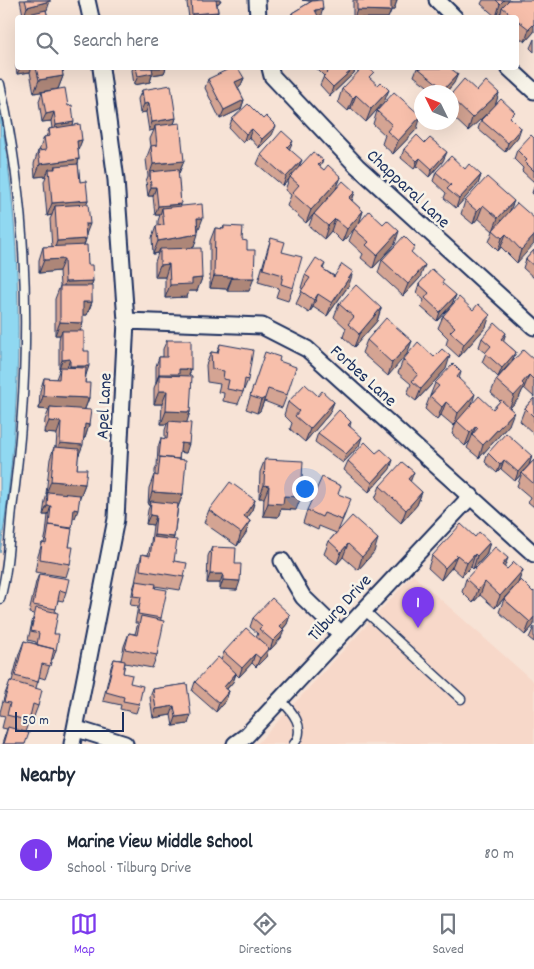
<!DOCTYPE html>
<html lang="en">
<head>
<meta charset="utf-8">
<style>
	body { margin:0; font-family:Dekko,sans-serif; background:#f2f2f3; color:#1f2937 }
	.compass { position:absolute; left:414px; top:85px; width:45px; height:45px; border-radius:50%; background:#fff; box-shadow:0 5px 20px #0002; rotate:313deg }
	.scale { position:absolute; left:15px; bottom:12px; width:109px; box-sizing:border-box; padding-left:5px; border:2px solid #1b2f5e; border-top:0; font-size:14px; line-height:18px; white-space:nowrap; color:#1b2f5e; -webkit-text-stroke:4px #f7f3e8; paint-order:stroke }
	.you { position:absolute; left:304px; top:488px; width:18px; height:18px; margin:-12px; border:4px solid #fff; border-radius:50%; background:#1a73e8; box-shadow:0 0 0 8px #1a73e833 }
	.badge { display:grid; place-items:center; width:32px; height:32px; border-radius:50%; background:#7c3aed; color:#fff; font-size:16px; font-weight:700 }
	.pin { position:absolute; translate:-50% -41px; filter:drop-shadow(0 1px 2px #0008) }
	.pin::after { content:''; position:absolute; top:26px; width:18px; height:15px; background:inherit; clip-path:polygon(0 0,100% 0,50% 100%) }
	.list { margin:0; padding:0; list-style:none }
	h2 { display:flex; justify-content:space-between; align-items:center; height:65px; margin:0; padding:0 20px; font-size:21px }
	h2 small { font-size:16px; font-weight:400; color:#747a83 }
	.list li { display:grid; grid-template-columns:32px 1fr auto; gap:15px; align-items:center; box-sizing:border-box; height:90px; padding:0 20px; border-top:1px solid #e0e1e3 }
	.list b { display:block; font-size:19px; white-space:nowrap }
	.list p { margin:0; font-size:16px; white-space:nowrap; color:#747a83 }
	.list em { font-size:16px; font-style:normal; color:#747a83 }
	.icon { flex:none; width:28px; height:28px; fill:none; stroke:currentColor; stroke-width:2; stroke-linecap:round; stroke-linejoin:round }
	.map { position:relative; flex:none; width:534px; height:744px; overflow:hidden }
	.search { position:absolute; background:#fff; box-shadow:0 5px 20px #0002; left:15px; right:15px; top:15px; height:55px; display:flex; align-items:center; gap:12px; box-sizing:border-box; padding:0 18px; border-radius:5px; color:#747a83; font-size:19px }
	.sheet { height:155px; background:#fff }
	nav { display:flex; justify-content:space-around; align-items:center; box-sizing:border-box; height:70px; border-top:1px solid #e0e1e3; background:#fff; font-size:14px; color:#747a83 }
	nav a { display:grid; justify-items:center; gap:2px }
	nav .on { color:#7c3aed }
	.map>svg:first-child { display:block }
	.built { fill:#f7d8c9 }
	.water { fill:#90d8f1; stroke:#6194b6 }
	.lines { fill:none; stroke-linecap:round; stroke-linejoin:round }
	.lane-casing { stroke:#1b2f5e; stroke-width:11 }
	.street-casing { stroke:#1b2f5e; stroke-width:19 }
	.lane { stroke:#f7f3e8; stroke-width:8 }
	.street { stroke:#f7f3e8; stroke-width:15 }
	.wall { fill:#d4a493; stroke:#1b2f5e }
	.shaded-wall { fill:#ad8678; stroke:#1b2f5e }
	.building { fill:#f7bfab; stroke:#1b2f5e }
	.labels { text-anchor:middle; stroke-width:5; stroke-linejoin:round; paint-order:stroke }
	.street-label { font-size:18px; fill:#1b2f5e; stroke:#f7f3e8 }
</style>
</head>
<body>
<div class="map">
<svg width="534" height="744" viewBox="0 0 534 744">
	<rect width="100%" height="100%" fill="#f7e3d6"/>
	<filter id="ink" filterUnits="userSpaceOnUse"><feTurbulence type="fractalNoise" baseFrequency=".02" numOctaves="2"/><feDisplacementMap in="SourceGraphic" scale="10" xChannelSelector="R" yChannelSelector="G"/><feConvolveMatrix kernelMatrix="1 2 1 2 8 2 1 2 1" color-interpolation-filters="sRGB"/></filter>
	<g filter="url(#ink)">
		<path class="built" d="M413 575 534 682V744H257Z"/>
		<path class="water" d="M0 110C25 255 23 407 0 553Z"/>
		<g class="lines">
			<g class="lane-casing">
				<path id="lane" d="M0 84C31 223 31 370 12 509 9 539 8 571 0 599
					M363 609 461 699
					M280 699C292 711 307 728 294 744"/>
			</g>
			<g class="street-casing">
				<path id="street" d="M87 0 91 18
					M257 0 258 18
					M437 0 455 18
					M270 68 272 76 357 166 534 327
					M509 68 534 91
					M126 321 262 326 307 349 534 554
					M282 561 303 597 340 633
					M77 729 125 744
					M72 744 116 519 126 321 116 180 101 68
					M235 744 246 736 471 496"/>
			</g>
			<use href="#lane" class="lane"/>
			<use href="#street" class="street"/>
		</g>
		<path class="wall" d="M20 0H50V1L46 10 48 18H23V15Z
			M188 0H221L219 3H217L218 12 216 17 221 18H189L187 3Z
			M302 0H317L320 18H290L292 13 312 1Z
			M353 0H397L394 10H391L388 18H353Z
			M483 0H523L534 32 525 42 516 35V18H499L501 12 496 17 481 4Z
			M534 39V52L530 48Z
			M18 61V68H65L64 71H62L63 76 58 89 34 93 30 72 17 74 16 66Z
			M133 68H166L164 73 152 75 150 82 134 85 132 70Z
			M316 68H356L354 73 330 96 320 85 324 76Z
			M417 68H450L454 83 446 92H435L414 76Z
			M244 78 240 87 238 88 244 100 241 109 220 119 205 88 208 79Z
			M371 79 384 102 366 122 351 108 348 111 338 102 342 89Z
			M142 90 176 118 174 124 184 161 179 173H178L181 206 198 231 194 247 184 248 202 278 197 291H189L187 297 165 298V277H155V262L158 253 153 254 152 238 156 226 158 225V221L160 215H155L153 196H148L146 181 148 176 146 159 151 146 150 139 154 130 149 131 146 112 140 113 138 99Z
			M477 91 499 93 495 105 512 119 518 137 505 152 478 129 481 120 491 109 468 131 452 116V93Z
			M42 92 68 106 73 125 82 140 78 150 79 159 78 164 80 182 88 200 86 204V239L84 245 88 265 93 281 91 286 92 302 87 315H83L80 331 84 351 86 375 85 383 89 398 85 409 89 425 85 438H84L78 457 77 469 85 484 80 497 75 518H73L69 547 70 564 66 577 35 572 38 556 42 543H44L46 534 48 515H43L45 501 47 494H46L50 459 54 447H56L57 434 44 433 45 420 49 410 39 409 40 391 44 378 56 379 60 368H59V340L60 335H55V299L60 286 59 271 39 273V260L43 247H52L50 219 52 215 47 216 44 182 46 176 35 177 34 164 38 151H39L44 137H46L49 129 52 128 51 121 42 122 39 101Z
			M377 111 417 129 393 154 382 144 385 135 373 124Z
			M232 119 272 135 259 148 249 137 243 143 229 128Z
			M534 138V182L522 171 523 168 514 159 517 150Z
			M290 149 299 167 323 160 320 167 324 170 341 177 336 189 355 192 352 201 363 211 359 223 395 244 373 268 361 258 363 254 349 241 354 229 342 242 331 231 324 239 309 226 313 215 306 223 287 206 291 195 285 190 289 179 283 186 257 164 261 155Z
			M404 149 443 161 429 177 417 166 414 169 401 158Z
			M465 169 481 175 478 184 456 208 444 198 446 193 433 181 436 172Z
			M534 187V195L532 193Z
			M465 201 510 211 534 218 517 263 501 247 498 251 489 242 493 231 478 218 473 224 461 214Z
			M224 226 242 240 247 250 249 291H227V289L210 288V241L215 228 223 229Z
			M271 238 282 252 293 288 288 301 276 297 279 288 258 282 267 251Z
			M534 250V278L523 268 526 259Z
			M413 254 420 278 403 296 378 273 382 260Z
			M325 264 323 269 349 285 327 316 313 307 309 313 296 304 303 289 301 288 305 275Z
			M419 284 456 295 452 304 437 321 421 307 424 300 416 293Z
			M339 304 381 308 377 321 354 347 343 337 346 328 334 317Z
			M443 316 486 327 459 357 446 345 448 338 438 328Z
			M482 338 503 341 516 352 512 361 498 377 482 362 486 353 479 347Z
			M167 340 191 369 189 376 190 412 186 423V453L180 452 179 459 183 494 178 507 174 537 173 540 174 561 184 577 180 590 155 586 161 618 157 655 152 668 125 663 123 673 130 683 139 704 136 713 120 709 121 705 103 701 111 667 114 659 121 660 124 646 129 633 135 634 138 623H135L138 606 130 605 133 589 135 583 138 567 142 554 148 555 151 542 153 525 146 524 148 510 150 505H148L149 488 154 475H155V470L157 466 158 447 161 438 165 439V430L167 424H161L162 404H154V388L156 383V366L159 357H163V349Z
			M367 340 412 341 388 376 362 353Z
			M220 344 248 380 238 404 223 401 224 393 218 392 220 384 207 382 206 365 211 352 217 353Z
			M434 357 446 369 416 401 407 394 411 384 398 373 403 360Z
			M534 360V397L524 388 522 391 519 398 510 408 509 425 479 458 467 448 470 441 465 446 452 434 456 423 454 426 441 415 437 420 425 409 435 383 461 372 459 379 471 405 493 409 500 401 491 393 496 380Z
			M279 361 287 395 282 408 264 401 260 411 257 413 246 409 261 365Z
			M318 396 334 402 329 414 305 442 290 429 292 423 284 415 288 402Z
			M534 398V434L520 421 525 408Z
			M351 422 350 426 359 446 343 463 315 442 318 433Z
			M488 453 532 456 529 465 515 481 501 469 497 473 485 462Z
			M265 459 296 510 281 509 278 517 263 516 264 498H259L260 472Z
			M534 460V507L528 502 530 497 517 486 522 473Z
			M348 461 390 469 369 492 344 470Z
			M410 482 422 492 417 505 401 523 375 499 380 486Z
			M338 494 346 512 338 531 374 552 358 570 343 557 337 564 324 554 329 541 336 533 319 526 318 530 303 523 307 510Z
			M255 500 251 513 247 518 250 521 246 533 237 546 204 523 209 510Z
			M475 537 490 542 486 555 473 569 471 567 462 576 452 567 441 580 428 568 432 556Z
			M212 547 235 564 237 590 220 589V583H207L208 556Z
			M504 567 507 569 523 570 518 583 495 608 480 595 473 603 462 592 466 579Z
			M39 574 66 592 63 601 58 600 55 612 54 634 56 650 53 659H52L45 679 39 677 36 688 38 706 33 719 30 718 25 732V744H2L7 729 2 728 5 716 0 715V712L5 694 10 681H12L19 654 24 641 36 644V642L28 640 34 614 29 613 36 582Z
			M504 599 534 625 525 635 499 612Z
			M290 615 287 624 283 629 281 638 270 650 268 649 266 657 256 667 252 663 239 677 236 674 233 682 227 689 229 691 226 700 216 712 192 691 195 682 221 660 224 652 256 637 258 634 250 627 253 618Z
			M534 627V642L529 638 533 629Z
			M187 684 188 724 173 726 171 715 153 718 150 697 153 689Z"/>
		<path class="shaded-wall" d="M214 0H221L219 3 213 4Z
			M302 0H317L316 2Z
			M390 0H397L394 10H387Z
			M504 0H511L502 7 501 12 496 17 500 4Z
			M50 1 47 10 24 16 27 7Z
			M323 9 320 18H312L315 10Z
			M357 10 391 11 388 18H354Z
			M218 12 215 18H191L192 14Z
			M534 24V32L525 42 529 29Z
			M20 68H32L30 72 17 74Z
			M57 68H65L64 71 56 73Z
			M152 68H166L164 73 152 75 150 82 134 85 138 76Z
			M354 68H356L354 73 330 96 333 87Z
			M458 74 454 83 446 92H443L444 89Z
			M63 76 58 89 34 93 39 80Z
			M244 78 240 87 232 91 235 82Z
			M389 90 384 102 366 122 371 109Z
			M499 93 495 106 468 131 472 118Z
			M356 95 351 108 348 111 353 98Z
			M244 100 241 109 220 119 224 110Z
			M149 103 146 112 140 113 144 104Z
			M54 112 51 121 42 122 46 114Z
			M421 116 417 129 393 154 398 141Z
			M176 118 173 127 155 126 154 130 149 131 152 122Z
			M74 122 71 130 53 133 56 125Z
			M276 126 272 135 259 148 262 139Z
			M521 128 518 137 505 152 508 143Z
			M252 129 249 137 243 143 246 134Z
			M82 140 77 153V141Z
			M293 141 289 150 287 147Z
			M447 152 443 161 429 177 432 169Z
			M420 158 417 166 414 169 417 161Z
			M79 159 75 172 55 169V166L52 175 49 169 46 176 35 177 40 164Z
			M302 160 298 169 290 177 289 179 283 186 286 177Z
			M184 161 179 173 150 177V173L153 164Z
			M481 175 478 184 456 208 459 199Z
			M341 177 336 189 306 223 311 210Z
			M151 187H156L153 196H148Z
			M355 192 350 205 349 198Z
			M88 200 83 213 55 206 52 215 47 216 52 203Z
			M514 201 509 213 493 231 498 218Z
			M181 204 178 213 162 208 160 215H155L158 206Z
			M483 205 478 218 473 224 477 211Z
			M363 211 359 224 342 242 347 229Z
			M197 218H203L198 231Z
			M335 219 331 231 324 239 328 226Z
			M85 224H90L85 237Z
			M399 231 395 244 373 268 377 255Z
			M198 234 194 247 160 253V249L158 253 153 254 158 241Z
			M506 234 501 247 498 251 502 238Z
			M534 236V244L517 263 521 250Z
			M86 239 82 252 53 254 57 241Z
			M64 259 59 271 39 273 44 260Z
			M169 264 165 277H155L160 265Z
			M425 265 420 278 403 296 408 284Z
			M353 272 349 285 327 316 332 303Z
			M214 276 232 277 227 289 210 288Z
			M202 278 197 291H189L187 297 165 298 170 285 192 279Z
			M232 278H254L249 291H227Z
			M93 281 88 294 61 295 65 282Z
			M318 294 313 307 309 313 314 300Z
			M456 295 452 304 437 321 440 312Z
			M83 302H92L87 315H79Z
			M381 308 377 321 354 347 359 334Z
			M490 315 486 327 459 357 464 344Z
			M60 322 83 323 79 335 62 331 60 335H55Z
			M506 333 503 342 501 339Z
			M412 341 407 354 388 376 392 363Z
			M516 352 512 361 498 377 502 368Z
			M450 356 446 369 416 401 421 389Z
			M70 359 67 368H59L62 360Z
			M70 366H89L86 375H67Z
			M179 369H191L188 378 159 375 156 383 159 374Z
			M529 375 524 388 522 391 519 398 509 409 514 396 522 383Z
			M159 391H167L162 404H154Z
			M475 394 471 407 457 421 454 426 458 413Z
			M43 396 89 398 84 411 50 407 49 410 39 409Z
			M265 398 260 411 257 413 261 400Z
			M334 402 329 414 305 442 310 429Z
			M446 402 441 415 437 420 442 407Z
			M166 411 190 412 186 425 169 421 167 424H161Z
			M514 412 509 425 479 458 483 445Z
			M49 421 61 422 57 434 44 433Z
			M85 424 89 425 85 438 80 437Z
			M476 426 470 441 465 446 470 433Z
			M362 437 359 446 343 463 346 454Z
			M60 443 83 445 78 457 55 456Z
			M181 443 189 444 186 453 178 452Z
			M532 456 529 465 515 481 518 472Z
			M393 460 390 469 369 492 372 483Z
			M504 460 501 469 497 473 500 465Z
			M414 472 409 485 408 479Z
			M51 481 85 484 80 497 48 494V492L47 494H46Z
			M264 485 269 486 264 498H259Z
			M152 492 183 494 178 507 151 505V501L150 505H148Z
			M422 492 417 505 401 523 406 510Z
			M284 496 301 497 296 510 281 509 278 517 263 516 268 503Z
			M255 500 251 513 239 529 244 516Z
			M47 506H51L48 515H43Z
			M74 509 78 510 75 518H71Z
			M150 515 156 516 153 525 146 524Z
			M250 521 246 533 237 546 241 533Z
			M154 535 174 537 171 546 153 538Z
			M378 539 374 552 358 570 362 557Z
			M490 542 486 555 473 569 477 556Z
			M348 544 343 557 337 564 341 552Z
			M475 554 471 567 462 576 467 563Z
			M457 555 452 567 441 580 445 568Z
			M508 558 503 571 502 565Z
			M523 570 518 583 495 608 500 596Z
			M210 574H223L220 583H207Z
			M223 580 240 581 237 590 220 589Z
			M485 582 480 595 473 603 478 590Z
			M290 615 287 624 277 635 280 626Z
			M534 617V625L525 635 530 622Z
			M284 630 281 638 270 650 273 641Z
			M269 648 266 657 256 667 260 658Z
			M255 654 252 663 239 677 242 668Z
			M236 673 233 682 221 695 224 687Z
			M229 691 226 700 216 712 219 703Z
			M174 706 171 715 153 718 156 709Z
			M191 715 188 724 173 726 176 717Z"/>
		<path class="building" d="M25 0H50V1L27 7Z
			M191 0H216L218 12 192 14Z
			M322 0 323 9 315 10 319 18H294L292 13 312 1Z
			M357 0H391V11L357 10Z
			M496 0H504L500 4Z
			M509 0H534V24L529 29 516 19V18H515L502 7Z
			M46 10 48 18H24V15Z
			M36 68H62L63 76 39 80Z
			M136 68H152L153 73 138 76Z
			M231 68H238L244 78 235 82 244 100 224 110 208 79Z
			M327 68H354L333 87 323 77 330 70Z
			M362 68H368L374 72 369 77 378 85 381 82 389 90 371 109 356 95 353 98 342 89Z
			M418 68H450L458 74 444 89Z
			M464 79 477 91 486 81 499 93 472 118 452 99V93Z
			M171 85 176 118 152 122 149 103 144 104 142 90Z
			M65 88 68 106 72 105 74 122 56 125 54 112 46 114 42 92Z
			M394 92 421 116 398 141 387 131 392 125 377 111Z
			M501 99 515 112 510 117 521 128 508 143 481 120Z
			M248 104 263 119 266 116 276 126 262 139 252 129 246 134 232 119Z
			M180 123 184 161 153 164 151 146 157 145 155 126Z
			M80 124 82 140 77 141 79 159 40 164 38 151 46 150 44 137 50 136 49 129Z
			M282 131 293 141 287 147 302 160 286 177 261 155Z
			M417 135 425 143 430 138 447 152 432 169 420 158 417 161 404 149Z
			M531 135 534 138V171L525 162 527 160 517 150Z
			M313 152 323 160 318 165 324 170 328 165 341 177 311 210 292 193 299 185 290 177Z
			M451 156 465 169 469 164 481 175 459 199 447 189 451 185 436 172Z
			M78 164 80 182 86 181 88 200 52 203 49 169H55V166Z
			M178 169 181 204 158 206 156 187H151L150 172Z
			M487 177 514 201 498 218 483 205 477 211 465 201Z
			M343 181 355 192 349 198 363 211 347 229 335 219 328 226 314 214Z
			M517 203 534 218V236L521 250 506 234 502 238 493 230Z
			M88 204 90 224H85L86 239 57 241 55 206Z
			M202 204 203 218H197L198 234 158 241 156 226 164 225 162 208Z
			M369 211 383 224 387 220 399 231 377 255 366 245 369 242 354 229Z
			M224 226 243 227 242 240 247 241V250H255L254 278H232V277L214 276 215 228 224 229Z
			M404 236 415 247 411 252 425 265 408 284 382 260Z
			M271 238 285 242 282 252 302 257 293 288 281 284 283 275 263 269Z
			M87 245 88 265H92L93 281 65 282 64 259 44 260 43 247Z
			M201 248 202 278 192 279V284L170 285 169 264 160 265V249Z
			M534 250V266L526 259Z
			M316 258 325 264 322 268 334 277 342 264 353 272 332 303 318 294 314 300 301 291 310 278 305 275Z
			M432 269 444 280 442 283 456 295 440 312 425 298 429 293 419 284Z
			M356 285 381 308 359 334 348 324 354 317 339 304Z
			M60 286H92V302H83V323L60 322Z
			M459 297 473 310 478 304 490 315 464 344 450 332 455 327 443 316Z
			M386 318 412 341 392 363 367 340Z
			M495 323 506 333 501 339 516 352 502 368 485 353 491 346 482 338Z
			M62 331H84V351H89V366H70V359L62 360Z
			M167 340H191V369H179V374H159V357H167Z
			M418 342 434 357 442 349 450 356 421 389 412 381 418 374 403 360Z
			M220 344 253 350 248 380 245 379 243 392 227 389 229 380 223 379 224 371 212 369 211 352 218 353Z
			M523 350 534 360V380L529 375 522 383 524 385 514 396 496 380Z
			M265 352 280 357 279 361 296 367 287 395 268 389 265 398 261 400 250 396Z
			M453 364 461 372 457 377 475 394 458 413 446 402 442 407 430 396 439 386 435 383Z
			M60 367 86 368 85 383H90L89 398 43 396 44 378 59 379Z
			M159 375 192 376 190 412 166 411 167 391H159Z
			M305 384 318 396 322 391 334 402 310 429 295 416 299 411 288 402Z
			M479 396 493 409 501 400 514 412 483 445 472 435 478 428 476 426 470 433 457 421Z
			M534 398V417L525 408Z
			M50 407 91 410 89 425 85 424 83 445 60 443 61 422 49 421Z
			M339 410 351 422 348 425 362 437 346 454 318 433Z
			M169 421 191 423 189 444 181 443 179 459 159 457 161 438 167 439Z
			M506 433 532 456 518 472 504 460 500 465 488 453Z
			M365 442 376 453 381 449 393 460 372 483 348 461Z
			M54 447 79 449 77 469H87L85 484 51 481Z
			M160 457 186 460 183 494 152 492 154 475 158 476Z
			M265 459 303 461 301 497 284 496 283 504 268 503 269 486 264 485Z
			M534 460V484L522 473Z
			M402 462 414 472 408 479 422 492 406 510 380 486Z
			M322 477 341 486 338 494 351 499 342 520 324 513 322 517 307 510Z
			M230 482 255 500 244 516 250 521 241 533 209 510Z
			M48 492 80 495 78 510 74 509 72 528 49 525 51 506H47Z
			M151 501 178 504 174 537 154 535 156 516 150 515Z
			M352 516 378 539 362 557 348 544 341 552 329 541Z
			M461 524 475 537 479 532 490 542 477 556 475 554 467 563 457 555 445 568 432 556Z
			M49 525 72 529 69 547H73L70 564 40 559 42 543 46 544Z
			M153 537 177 540 174 561 187 563 184 577 140 570 142 554 150 556Z
			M212 547 236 548 235 564H241L240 581 223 580V574H210Z
			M495 547 508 558 502 565 507 569 514 562 523 570 500 596 485 582 478 590 466 579Z
			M39 574 69 579 66 592 60 590 56 609 33 605Z
			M521 580 533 592 534 591V617L530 622 504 599Z
			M136 581 156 584 155 588 167 590 161 618 138 614 141 597 133 596Z
			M272 598 290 615 280 626 284 630 273 641 259 629 262 626 253 618Z
			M36 608 58 613 54 634H59L56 650H54V649L37 645 39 633 31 631Z
			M141 616 164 621 157 655 125 649 129 633 137 635Z
			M246 628 269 648 260 658 255 654 242 668 224 652Z
			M24 641 54 649 50 666 42 664 38 682 15 676Z
			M218 657 236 673 224 687 229 691 219 703 195 682Z
			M114 659 125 661 123 673 132 675 130 683 143 686 139 704 123 701 124 697 106 692Z
			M10 681 42 690 38 706 33 704 29 721 7 715 10 703 4 702Z
			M187 684 191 715 176 717 174 706 156 709 153 689Z
			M8 727 29 733 25 744H3Z"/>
	</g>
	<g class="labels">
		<g class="street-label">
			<text transform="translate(409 188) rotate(43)" y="6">Chapparal Lane</text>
			<text transform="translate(364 375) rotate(42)" y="6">Forbes Lane</text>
			<text transform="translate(103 406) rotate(-87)" y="6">Apel Lane</text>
			<text transform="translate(339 607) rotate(-47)" y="6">Tilburg Drive</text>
		</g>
	</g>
</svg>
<svg class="compass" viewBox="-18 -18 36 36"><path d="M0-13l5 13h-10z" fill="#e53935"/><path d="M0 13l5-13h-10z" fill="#747a83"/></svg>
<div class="scale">50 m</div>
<div class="you"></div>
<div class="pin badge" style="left:418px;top:628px">1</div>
<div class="search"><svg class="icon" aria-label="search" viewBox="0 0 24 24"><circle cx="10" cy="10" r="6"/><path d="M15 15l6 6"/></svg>Search here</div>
</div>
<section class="sheet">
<h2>Nearby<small></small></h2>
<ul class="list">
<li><span class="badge">1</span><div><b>Marine View Middle School</b><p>School · Tilburg Drive</p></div><em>80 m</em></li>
</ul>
</section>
<nav>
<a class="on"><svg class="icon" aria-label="map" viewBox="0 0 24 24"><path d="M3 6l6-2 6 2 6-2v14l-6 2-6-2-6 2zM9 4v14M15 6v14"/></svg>Map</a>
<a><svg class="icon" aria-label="directions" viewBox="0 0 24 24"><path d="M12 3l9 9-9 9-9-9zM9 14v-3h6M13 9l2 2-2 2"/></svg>Directions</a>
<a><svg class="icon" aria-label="saved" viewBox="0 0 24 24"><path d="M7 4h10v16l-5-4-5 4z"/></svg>Saved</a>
</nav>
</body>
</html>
